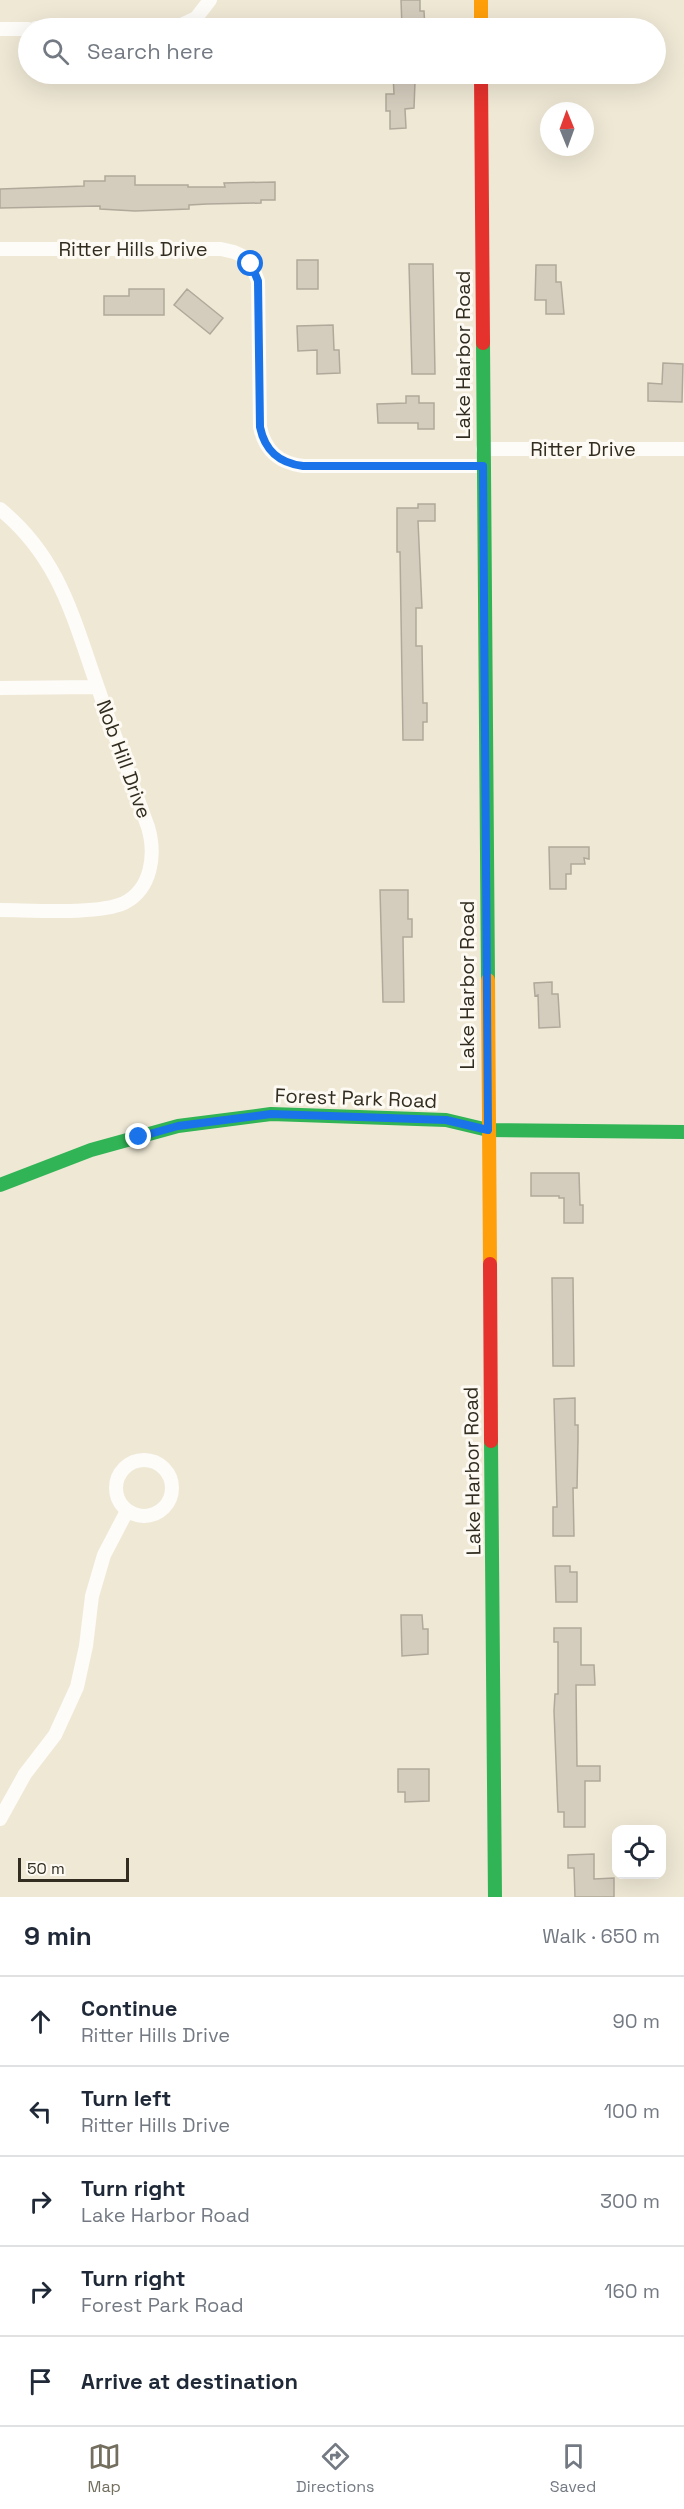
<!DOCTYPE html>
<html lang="en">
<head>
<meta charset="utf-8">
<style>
	body { margin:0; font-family:"Space Grotesk",sans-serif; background:#f6f6f7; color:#1f2937 }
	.controls { position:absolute; right:18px; bottom:18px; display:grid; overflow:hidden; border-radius:12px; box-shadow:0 6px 24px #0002 }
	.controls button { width:54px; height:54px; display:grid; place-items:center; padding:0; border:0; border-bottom:2px solid #e0e1e3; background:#fff; color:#1f2937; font:30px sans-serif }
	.compass { position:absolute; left:540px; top:102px; width:54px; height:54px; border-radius:50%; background:#fff; box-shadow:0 6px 24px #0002; rotate:359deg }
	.scale { position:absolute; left:18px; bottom:15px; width:111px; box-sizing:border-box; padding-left:6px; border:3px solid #322d20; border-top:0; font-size:16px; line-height:21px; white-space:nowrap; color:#322d20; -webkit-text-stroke:4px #fdfaf4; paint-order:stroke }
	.stop { position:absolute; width:18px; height:18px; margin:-14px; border:4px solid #1a73e8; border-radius:50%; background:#fff }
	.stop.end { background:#1a73e8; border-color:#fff; box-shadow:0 2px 6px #0008 }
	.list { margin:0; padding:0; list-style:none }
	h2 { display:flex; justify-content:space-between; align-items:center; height:78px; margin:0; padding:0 24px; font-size:26px }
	h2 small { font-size:20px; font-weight:400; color:#747a83 }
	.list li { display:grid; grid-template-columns:39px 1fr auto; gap:18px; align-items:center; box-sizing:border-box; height:90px; padding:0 24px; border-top:2px solid #e0e1e3 }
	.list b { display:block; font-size:22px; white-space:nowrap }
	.list p { margin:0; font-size:20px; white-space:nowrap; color:#747a83 }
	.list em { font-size:20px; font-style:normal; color:#747a83 }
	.icon { flex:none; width:33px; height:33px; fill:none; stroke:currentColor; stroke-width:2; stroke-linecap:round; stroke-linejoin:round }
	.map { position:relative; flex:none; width:684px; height:1897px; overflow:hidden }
	.search { position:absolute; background:#fff; box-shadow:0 6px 24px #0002; left:18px; right:18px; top:18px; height:66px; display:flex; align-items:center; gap:15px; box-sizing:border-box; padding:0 21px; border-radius:33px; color:#747a83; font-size:22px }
	.sheet { height:528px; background:#fff }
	nav { display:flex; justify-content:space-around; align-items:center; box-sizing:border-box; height:84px; border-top:2px solid #e0e1e3; background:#fff; font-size:16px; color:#747a83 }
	nav a { display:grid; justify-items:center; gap:3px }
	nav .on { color:#746e5f }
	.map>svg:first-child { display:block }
	.building { fill:#d4ccbd; stroke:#b0a99b; stroke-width:1.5 }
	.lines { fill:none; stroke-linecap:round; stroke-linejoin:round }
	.street { stroke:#fdfcf9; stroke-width:14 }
	.fast { stroke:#30b455; stroke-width:14 }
	.slow { stroke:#ff9f0a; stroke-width:14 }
	.jam { stroke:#e5322d; stroke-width:14 }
	.route { stroke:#1a73e8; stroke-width:8 }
	.labels { text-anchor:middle; stroke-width:6; stroke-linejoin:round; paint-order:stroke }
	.street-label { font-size:20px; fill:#322d20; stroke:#fdfaf4 }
</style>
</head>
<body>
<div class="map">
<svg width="684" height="1897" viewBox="0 0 684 1897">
	<rect width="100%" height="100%" fill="#efe8d5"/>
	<path class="building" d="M401 0H420V11H424L425 28H402Z
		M393 74H413V82H415L414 108 405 109 406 128 390 129V111H386V94H394Z
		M105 176H135V185H188V187H225L224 183 275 182V200H261V203L207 204 189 205V209L135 211 100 209V206L0 208V189L84 186V181H105Z
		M297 260H318V289H297Z
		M409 264H433L435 374H412Z
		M536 265H556V282H561L564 314H546V300H535Z
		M129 289H164V315H104V296H129Z
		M187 289 223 318 210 334 174 305Z
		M333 325 334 350H339L340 373 317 374V350L298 351 297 326Z
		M663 363 683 364 682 402 648 401V383L662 384Z
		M406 396H419V403H434V429H418V423H378L377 404 406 403Z
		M418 504H435V521H418L422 608H416V646H422L423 703H427V722H423V740H403L400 552H397V508H418Z
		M549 847H589V859L584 858 585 864H571V874H566V889H550Z
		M380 890H408V919H412V937H403L404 1002H383Z
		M552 982V994H558L560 1027 539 1028 538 995 535 996 534 983Z
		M531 1173H579L580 1205H583V1223H564V1198H559V1196H531Z
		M552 1278H573L574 1366H553Z
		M575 1398V1425H578V1440L577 1488H573L574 1536H553V1507H557L554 1399Z
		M555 1566H570V1572H577V1602H556Z
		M401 1615H422L423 1629H428V1654L402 1656Z
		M554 1628H581V1665H594L595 1685H576L577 1766H600V1781H585V1827H564V1812H558L554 1711 555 1694H558V1642H554Z
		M398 1769H429V1801L405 1802V1792H398Z
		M594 1854V1879L614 1878V1897H575L574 1868H568V1855Z"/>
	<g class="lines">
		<path class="street" d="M36 28 179 26 196 18 210 0
			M0 29H28
			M0 249H221L234 252 245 257 251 264 258 281 260 427C265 451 279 463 303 466H483
			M483 449H684
			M0 509C60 558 73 618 98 688 114 734 131 780 148 827 156 854 152 889 124 903 98 915 30 910 0 910
			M0 688 97 687
			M116 1488a28 28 0 1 1 56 0a28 28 0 1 1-56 0Z
			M0 1819 25 1774 55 1735 77 1687 86 1646 92 1596 104 1555 127 1511"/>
		<path class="fast" d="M483 343 488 980
			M0 1185 91 1150 178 1126 271 1114 446 1120 488 1130 684 1132
			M491 1441 495 1897"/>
		<path class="slow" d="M481 0V28
			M488 980 490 1264"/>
		<path class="jam" d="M481 74 483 343
			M490 1264 491 1441"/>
	</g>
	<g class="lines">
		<path class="route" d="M139 1137 178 1126 271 1114 446 1120 488 1130 483 466H303C279 463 265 451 260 427L258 281 251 264"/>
	</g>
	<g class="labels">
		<g class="street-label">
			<text x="133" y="256">Ritter Hills Drive</text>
			<text transform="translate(463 355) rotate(-90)" y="7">Lake Harbor Road</text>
			<text x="583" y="456">Ritter Drive</text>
			<text transform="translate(124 759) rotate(70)" y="7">Nob Hill Drive</text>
			<text transform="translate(467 985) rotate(-90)" y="7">Lake Harbor Road</text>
			<text transform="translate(356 1098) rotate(2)" y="7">Forest Park Road</text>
			<text transform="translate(472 1471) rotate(-91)" y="7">Lake Harbor Road</text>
		</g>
	</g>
</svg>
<div class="controls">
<button><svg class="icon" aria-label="locate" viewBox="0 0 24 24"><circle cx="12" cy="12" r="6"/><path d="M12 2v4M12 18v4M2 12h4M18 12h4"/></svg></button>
</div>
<svg class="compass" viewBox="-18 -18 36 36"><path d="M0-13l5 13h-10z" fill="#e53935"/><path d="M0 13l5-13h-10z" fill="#747a83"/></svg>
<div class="scale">50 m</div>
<div class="stop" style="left:251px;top:264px"></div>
<div class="stop end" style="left:139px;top:1137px"></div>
<div class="search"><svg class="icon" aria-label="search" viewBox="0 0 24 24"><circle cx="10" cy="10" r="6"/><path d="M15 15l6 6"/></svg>Search here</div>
</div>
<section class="sheet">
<h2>9 min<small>Walk · 650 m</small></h2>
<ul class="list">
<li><svg class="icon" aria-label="ahead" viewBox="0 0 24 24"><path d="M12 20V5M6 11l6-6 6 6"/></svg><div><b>Continue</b><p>Ritter Hills Drive</p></div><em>90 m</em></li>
<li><svg class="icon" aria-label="left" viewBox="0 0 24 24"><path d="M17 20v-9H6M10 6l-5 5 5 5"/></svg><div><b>Turn left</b><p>Ritter Hills Drive</p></div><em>100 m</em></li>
<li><svg class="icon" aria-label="right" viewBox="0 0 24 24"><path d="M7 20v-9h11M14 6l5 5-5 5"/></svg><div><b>Turn right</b><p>Lake Harbor Road</p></div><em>300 m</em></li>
<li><svg class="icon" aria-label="right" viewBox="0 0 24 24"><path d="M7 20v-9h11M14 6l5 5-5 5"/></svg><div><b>Turn right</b><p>Forest Park Road</p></div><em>160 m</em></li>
<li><svg class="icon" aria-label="arrive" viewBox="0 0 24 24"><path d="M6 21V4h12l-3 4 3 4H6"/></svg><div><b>Arrive at destination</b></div></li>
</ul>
</section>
<nav>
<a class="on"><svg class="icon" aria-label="map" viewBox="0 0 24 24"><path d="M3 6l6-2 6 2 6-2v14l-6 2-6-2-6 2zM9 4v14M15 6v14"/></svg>Map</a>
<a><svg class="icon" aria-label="directions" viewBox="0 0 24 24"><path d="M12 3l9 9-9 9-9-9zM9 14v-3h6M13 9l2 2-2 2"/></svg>Directions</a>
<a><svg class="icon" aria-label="saved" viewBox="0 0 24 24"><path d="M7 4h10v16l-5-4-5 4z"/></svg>Saved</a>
</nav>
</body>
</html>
